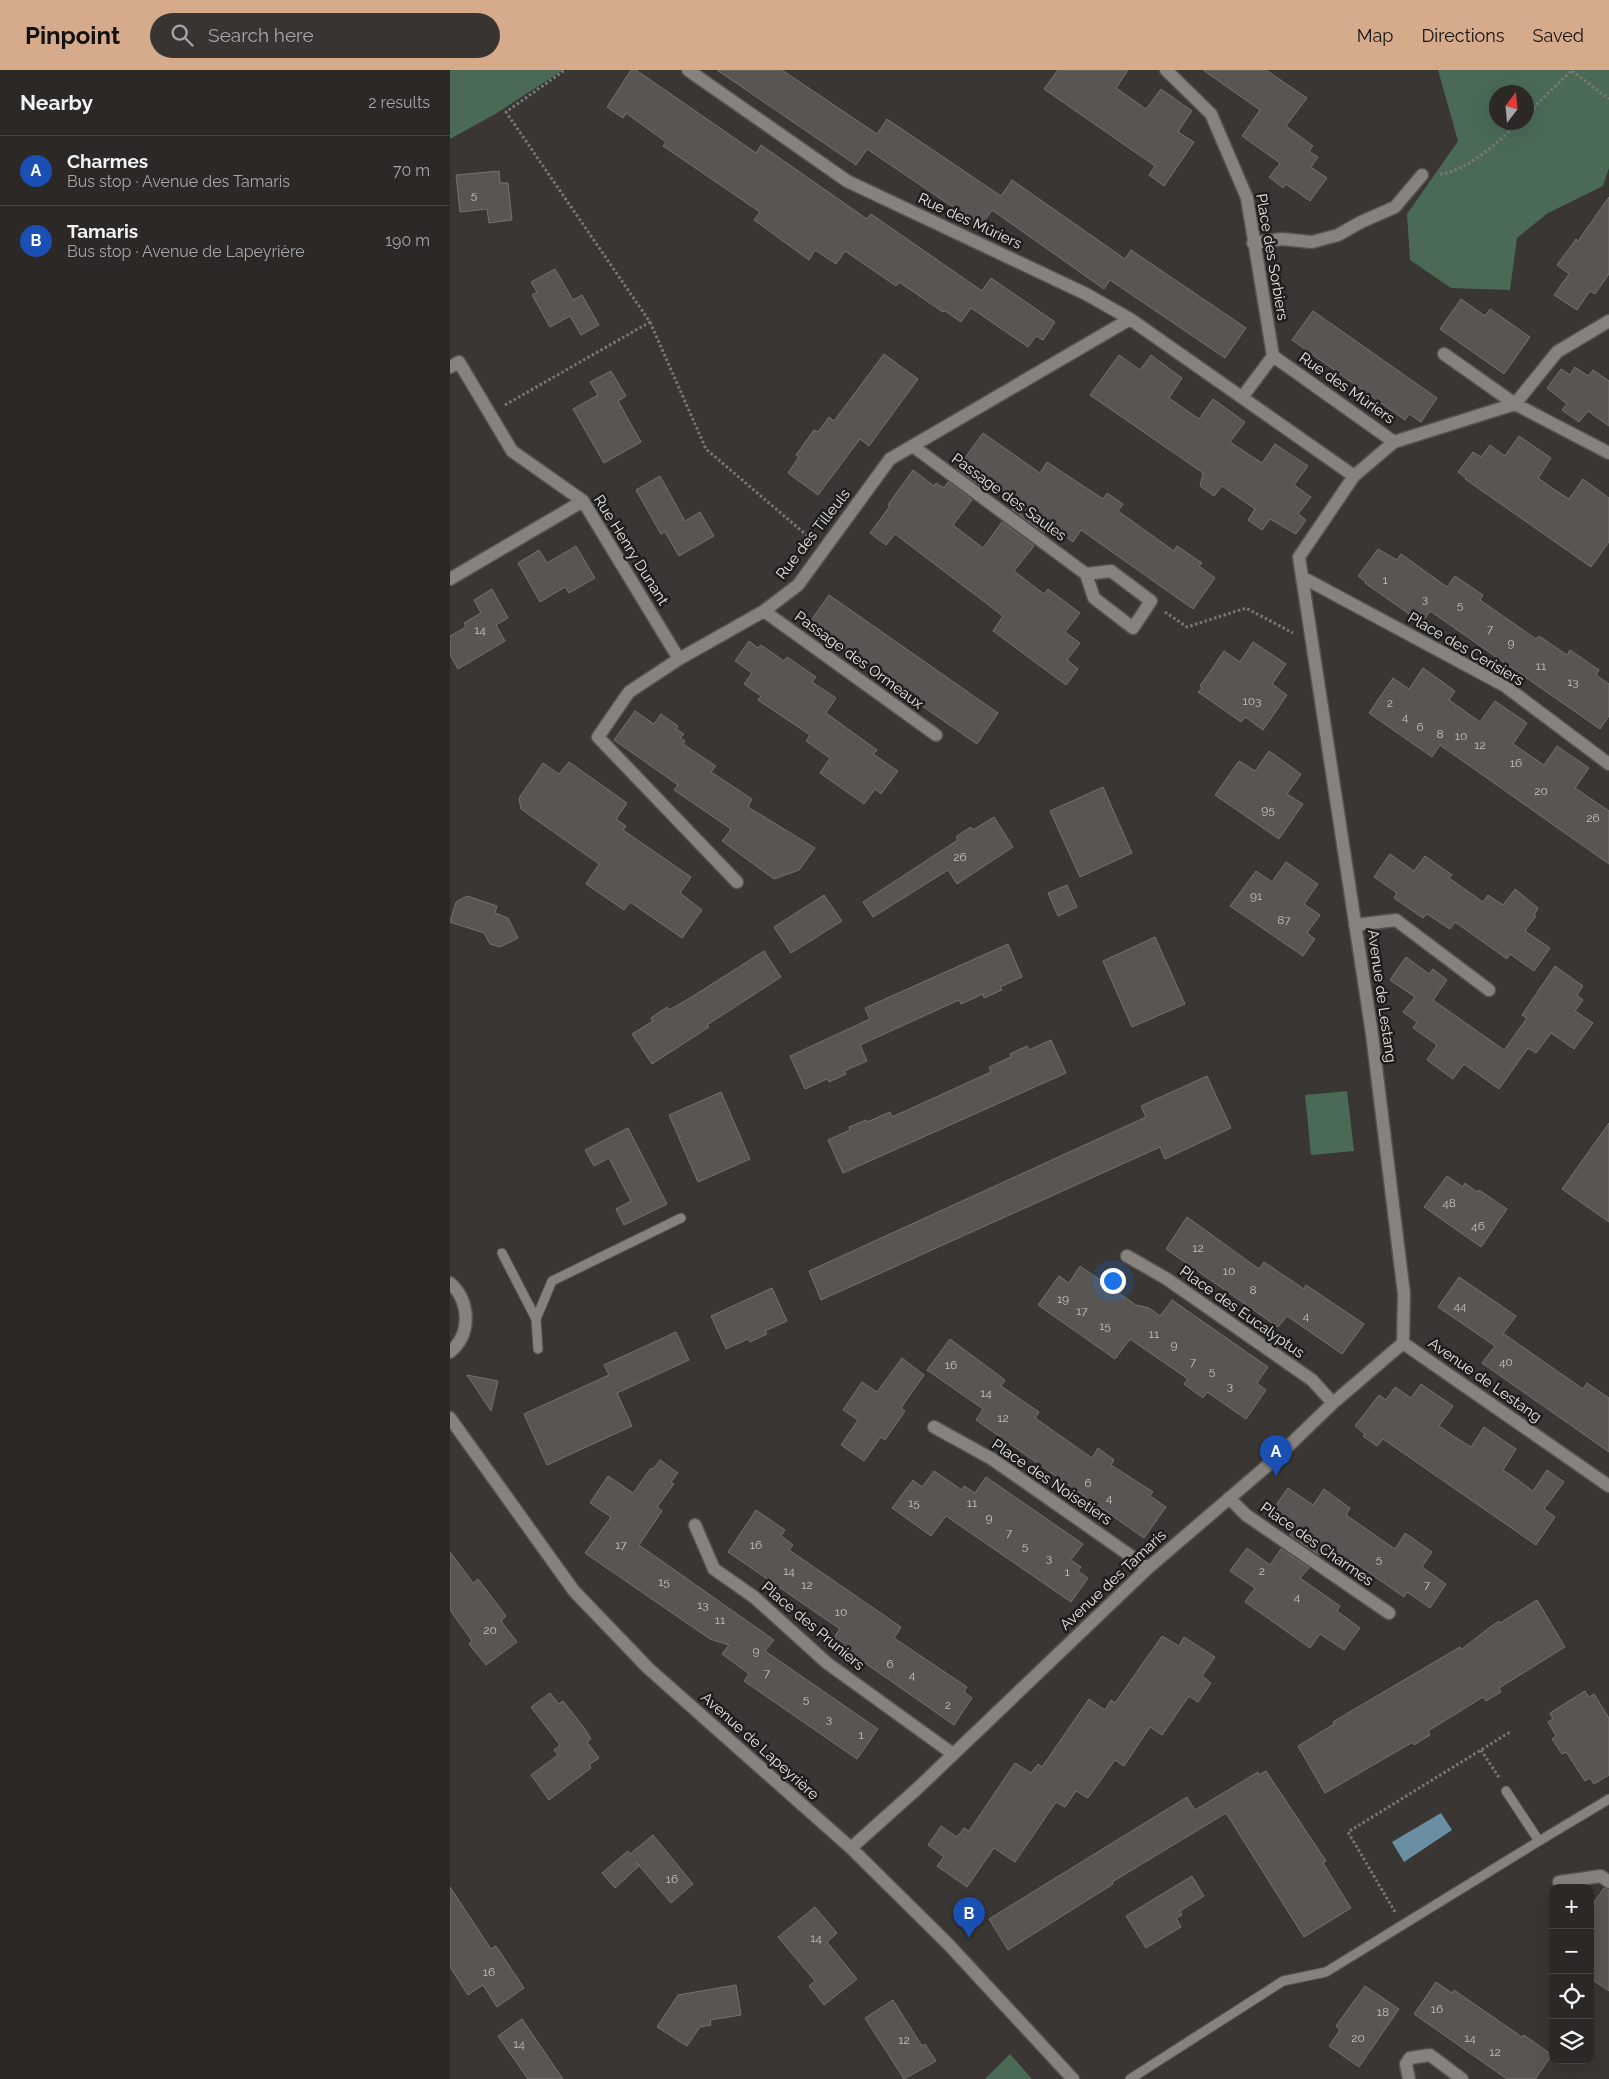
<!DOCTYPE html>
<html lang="en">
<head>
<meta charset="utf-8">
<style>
	body { margin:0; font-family:Raleway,sans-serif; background:#373432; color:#f1f3f6 }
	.controls { position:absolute; right:15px; bottom:15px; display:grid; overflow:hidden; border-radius:10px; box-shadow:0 5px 20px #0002 }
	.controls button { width:45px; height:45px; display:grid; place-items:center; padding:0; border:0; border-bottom:1px solid #474443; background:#2b2826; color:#f1f3f6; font:25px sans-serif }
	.compass { position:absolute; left:1039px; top:15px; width:45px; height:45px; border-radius:50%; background:#2b2826; box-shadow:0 5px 20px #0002; rotate:16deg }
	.you { position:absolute; left:662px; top:1210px; width:18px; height:18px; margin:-12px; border:4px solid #fff; border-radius:50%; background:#1a73e8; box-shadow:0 0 0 8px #1a73e833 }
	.badge { display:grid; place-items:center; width:32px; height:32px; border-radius:50%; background:#d6ab8b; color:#fff; font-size:16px; font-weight:700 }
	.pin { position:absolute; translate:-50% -41px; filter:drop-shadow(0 1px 2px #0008) }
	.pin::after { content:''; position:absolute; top:26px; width:18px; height:15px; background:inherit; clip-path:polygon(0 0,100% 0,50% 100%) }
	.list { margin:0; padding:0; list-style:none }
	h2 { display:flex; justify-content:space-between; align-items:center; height:65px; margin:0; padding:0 20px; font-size:21px }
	h2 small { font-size:16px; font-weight:400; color:#a6a6a7 }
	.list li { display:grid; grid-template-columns:32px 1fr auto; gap:15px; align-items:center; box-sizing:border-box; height:70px; padding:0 20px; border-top:1px solid #474443 }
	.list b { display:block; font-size:19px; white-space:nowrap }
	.list p { margin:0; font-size:16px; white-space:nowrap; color:#a6a6a7 }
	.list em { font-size:16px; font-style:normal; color:#a6a6a7 }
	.icon { flex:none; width:28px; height:28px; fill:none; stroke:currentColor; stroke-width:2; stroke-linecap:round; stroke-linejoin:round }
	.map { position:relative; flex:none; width:1159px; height:2009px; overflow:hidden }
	header { display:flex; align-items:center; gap:30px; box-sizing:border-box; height:70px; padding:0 25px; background:#d6ab8b; color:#111 }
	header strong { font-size:24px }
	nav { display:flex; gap:28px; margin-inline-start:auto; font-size:18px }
	.search { width:350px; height:45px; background:#373432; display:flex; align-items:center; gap:12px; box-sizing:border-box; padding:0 18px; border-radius:28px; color:#a6a6a7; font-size:19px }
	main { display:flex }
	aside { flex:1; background:#2b2826 }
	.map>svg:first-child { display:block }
	.green { fill:#4a6a56; fill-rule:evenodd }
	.water { fill:#6a8fa3 }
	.building { fill:#595552; stroke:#76726e }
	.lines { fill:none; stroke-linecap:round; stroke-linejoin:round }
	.service-casing { stroke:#54524e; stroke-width:11 }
	.minor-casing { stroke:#54524e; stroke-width:15 }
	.path { stroke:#7a7774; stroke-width:3; stroke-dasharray:2.5 2.5; stroke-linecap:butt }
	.service { stroke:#86827e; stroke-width:9 }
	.minor { stroke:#86827e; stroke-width:12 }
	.labels { text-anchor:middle; stroke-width:5; stroke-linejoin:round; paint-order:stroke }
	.number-label { font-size:12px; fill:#c4c1bf }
	.street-label { font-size:15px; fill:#e7e5e3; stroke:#1f1e1c }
</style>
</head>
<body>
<header>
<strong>Pinpoint</strong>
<div class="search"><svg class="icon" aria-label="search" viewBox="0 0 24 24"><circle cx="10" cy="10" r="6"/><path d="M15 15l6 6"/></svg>Search here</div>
<nav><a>Map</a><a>Directions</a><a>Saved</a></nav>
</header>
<main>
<aside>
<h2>Nearby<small>2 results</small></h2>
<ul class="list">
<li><span class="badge" style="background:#1a4fb4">A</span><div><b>Charmes</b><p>Bus stop · Avenue des Tamaris</p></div><em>70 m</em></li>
<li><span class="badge" style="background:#1a4fb4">B</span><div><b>Tamaris</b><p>Bus stop · Avenue de Lapeyrière</p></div><em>190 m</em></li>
</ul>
</aside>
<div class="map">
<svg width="1159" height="2009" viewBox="0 0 1159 2009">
	<rect width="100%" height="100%" fill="#393633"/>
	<path class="green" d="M0 0H113L47 43 0 69Z
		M988 0H1159V98L1153 116 1098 143 1067 168 1060 220 1001 218 960 190 957 144 1008 71ZM1076 22V52H1046V22Z
		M897 1021 904 1081 861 1085 855 1025Z
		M560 1984 582 2009H535Z"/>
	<path class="water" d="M991 1743 1002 1760 954 1792 942 1772Z"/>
	<path class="building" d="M181 0H186L306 83 311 75 417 149 421 144 532 221 541 208 605 252 593 270 586 266 578 277 521 238 511 252 495 241 493 242 481 234 449 212 446 216 395 181 386 194 365 180 359 190 304 150 310 142 213 76 216 72 176 43 173 48 157 37Z
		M267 0H332L427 64 437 49 551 126 562 110 675 189 681 180 796 258 775 288 660 210 654 219 542 140 531 156 417 79 406 95Z
		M608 0H678L666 18 696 39 711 19 742 41 728 62 744 72 714 116 699 105 705 96 594 19Z
		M753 0H816L857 28 836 56 863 76 859 81 868 87 861 97 877 108 860 131 836 114 833 118 819 107 830 93 792 66 810 40Z
		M49 101 50 113H58L62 150 39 153 37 139 10 142 6 105Z
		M1159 127V204L1145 224 1140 221 1127 240 1104 225 1119 204 1107 195 1126 169 1128 171Z
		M105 199 123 230 132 225 149 255 131 265 120 246 100 257 82 225 87 222 81 212Z
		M1011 229 1035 246 1040 239 1080 267 1054 304 990 259Z
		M863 241 987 328 971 352 959 344 955 350 842 270Z
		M434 284 468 309 419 376 410 369 368 425 338 403 349 387 346 385 364 360 368 362 379 347 384 351Z
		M669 285 690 300 701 285 732 308 719 328 749 349 763 329 795 352 780 372 812 393 825 374 858 396 844 415 861 427 848 444 856 450 846 464 820 449 812 460 798 450 805 439 772 416 764 426 750 416 753 403 640 325Z
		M1125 297 1138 306 1143 300 1159 311V356L1138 341 1129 352 1112 340 1117 334 1097 318 1111 299 1120 305Z
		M161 301 176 326 168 331 191 372 154 393 123 339 148 325 140 312Z
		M533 363 590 403 597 392 653 429 657 423 673 434 668 441 724 481 727 476 752 493 749 496 765 508 743 539 631 460 623 472 600 455 594 463 562 439 568 432 537 411 532 417 507 399Z
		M1069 366 1101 388 1088 408 1102 418 1119 429 1133 409 1159 428V472L1141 497 1015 409 1016 408 1008 402 1023 382 1031 387 1040 375 1055 386Z
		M463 400 484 416 486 413 494 418 498 412 522 430 503 455 533 478 552 452 584 476 564 501 594 524 598 519 630 543 615 562 630 573 617 590 628 599 616 615 543 561 553 546 445 464 436 475 420 463 440 436 438 435Z
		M210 406 235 451 250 442 264 466 229 486 215 462 211 464 186 420Z
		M126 476 145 508 119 523 115 517 90 532 68 493 89 480 97 493Z
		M928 479 947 490 951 484 997 517 1005 506 1033 525 1030 530 1086 569 1089 566 1117 585 1120 580 1149 600 1146 605 1159 614V646L1150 659 980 541 972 553 915 513 916 512 908 506Z
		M42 519 58 548 46 555 55 571 8 599 0 585V566L16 557 14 553 31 543 24 530Z
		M379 525 548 643 527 674 357 556Z
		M299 571 308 578 311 575 334 591 337 587 366 607 362 612 386 628 376 643 427 680 423 684 448 701 431 724 425 719 414 734 370 703 380 688 356 671 360 665 308 630 311 626 294 614 302 603 285 591Z
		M803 572 836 594 822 614 837 625 813 660 795 647 791 652 748 622 752 618 750 616 774 581 790 592Z
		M973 598 1005 621 999 630 1030 652 1045 631 1077 653 1063 674 1094 695 1107 676 1139 698 1125 718 1159 741V794L990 675 982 687 919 643 943 608 959 619Z
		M185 641 204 654 211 644 228 656 226 659 234 664 230 668 235 671 233 674 266 696 261 702 302 729 298 737 365 778 349 800 324 809 272 771 281 759 224 720 228 715 164 670Z
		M819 681 851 704 837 724 853 734 829 769 765 725 789 691 805 701Z
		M119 692 177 733 166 749 176 756 173 760 241 807 230 823 252 840 232 868 180 832 174 840 136 814 149 794 71 739 69 728 93 693 109 704Z
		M653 717 682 783 630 807 600 741Z
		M544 747 563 777 507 814 498 800 423 847 413 832 508 770 506 767 513 762 521 757 523 760Z
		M940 784 964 801 975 786 1002 805 999 808 1033 832 1038 825 1053 835 1065 819 1088 838 1084 845 1086 846 1075 861 1100 878 1084 901 1060 884 1057 889 1005 852 1000 859 977 844 973 848 944 828 947 823 924 807Z
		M836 792 868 814 854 834 870 845 857 863 865 869 853 886 780 836 806 801 822 812Z
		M617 815 627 837 608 846 598 823Z
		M374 825 392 851 341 883 324 857Z
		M17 826 47 836 45 843 58 848 68 868 50 877 40 874 34 863 0 852 6 832Z
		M705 867 735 934 682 957 653 891Z
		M558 874 572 907 550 917 552 920 534 928 533 924 511 934 509 930 410 975 417 991 394 1001 396 1004 379 1012 377 1009 355 1019 340 986 420 949 415 938Z
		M314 881 331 907 257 955 259 957 202 994 182 964 203 951 201 948 217 937 219 940 240 928Z
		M956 887 979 904 983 899 997 910 983 930 1054 980 1077 948 1072 945 1105 896 1133 916 1127 925 1133 930 1125 941 1143 953 1124 979 1101 963 1086 983 1078 978 1049 1019 1014 994 1003 1009 977 990 987 975 963 958 967 952 953 942 965 927 940 910Z
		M601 970 616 1003 393 1103 378 1070 400 1060 399 1057 416 1050 417 1052 440 1042 442 1047 541 1002 539 997 561 987 560 984 577 976 579 980Z
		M757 1006 781 1058 715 1089 710 1077 371 1230 359 1201 696 1047 691 1036Z
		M271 1022 300 1089 248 1112 219 1045Z
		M1159 1053V1152L1112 1119Z
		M178 1058 217 1134 174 1155 166 1139 181 1131 159 1088 144 1096 135 1080Z
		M997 1106 1013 1117 1015 1113 1027 1122 1029 1120 1057 1139 1031 1177 974 1137Z
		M737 1147 809 1199 814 1192 854 1219 856 1215 914 1254 892 1284 837 1246 828 1257 716 1179Z
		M630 1196 686 1235 699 1238 710 1246 722 1230 818 1297 807 1313 816 1320 796 1349 757 1322 753 1328 734 1314 738 1309 680 1269 665 1289 588 1235 609 1206 619 1213Z
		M1009 1207 1066 1246 1052 1265 1054 1264 1133 1319 1137 1313 1159 1328V1382L1032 1293 1045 1276 988 1237Z
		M322 1218 337 1251 315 1261 317 1264 300 1272 298 1269 276 1279 261 1246Z
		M226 1262 239 1290 167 1323 182 1356 97 1395 74 1344 159 1305 154 1295Z
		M500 1269 555 1310 551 1316 589 1342 585 1348 642 1388 648 1378 664 1390 661 1395 703 1422 700 1426 716 1437 694 1468 526 1350 533 1339 477 1300Z
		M452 1288 474 1305 451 1338 455 1341 435 1370 431 1367 414 1391 391 1375 408 1350 393 1340 412 1312 427 1322Z
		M17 1305 48 1311 41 1341Z
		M971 1314 1003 1336 989 1356 1005 1367 1021 1377 1034 1357 1066 1379 1053 1400 1068 1410 1083 1421 1097 1400 1114 1412 1094 1439 1105 1447 1086 1475 933 1369 927 1376 913 1366 915 1364 905 1356 929 1325 936 1330 945 1317 961 1328Z
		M210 1390 228 1403 221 1412 224 1414 207 1437 212 1441 189 1475 324 1570 315 1581 428 1659 407 1689 294 1611 299 1604 272 1584 279 1575 260 1569 135 1483 161 1447 140 1433 158 1406 183 1423 201 1398 203 1399Z
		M484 1401 512 1420 514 1416 525 1423 536 1407 633 1474 621 1490 631 1497 628 1501 638 1508 621 1532 496 1446 481 1466 442 1438 463 1410 472 1417Z
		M838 1418 863 1435 874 1419 900 1438 896 1445 945 1479 955 1463 982 1482 972 1497 996 1514 980 1538 957 1522 954 1527 901 1490 898 1494 875 1478 869 1485 840 1465 846 1457 822 1441Z
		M306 1440 335 1460 331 1466 343 1475 339 1480 451 1557 444 1568 517 1617 514 1622 522 1628 504 1655 382 1570 390 1559 278 1482Z
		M797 1478 820 1495 831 1479 859 1498 850 1508 890 1536 887 1541 910 1558 894 1580 870 1564 860 1578 795 1532 805 1518 780 1501Z
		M0 1482 23 1513 28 1509 56 1546 51 1551 67 1572 36 1595 19 1574 22 1571 0 1540Z
		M1087 1530 1115 1577 1049 1618 1051 1622 1036 1631 1033 1627 978 1661 980 1665 964 1675 963 1672 875 1723 848 1676 884 1654 883 1652 903 1640 1010 1577 1012 1579 1039 1558 1049 1551 1050 1553Z
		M712 1566 729 1576 734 1567 765 1587 752 1606 761 1613 748 1632 739 1626 712 1665 700 1657 674 1696 665 1690 638 1728 626 1721 615 1737 606 1732 565 1792 544 1778 517 1817 487 1796 494 1787 478 1775 491 1756 507 1767 514 1758 519 1761 565 1693 581 1703 588 1694 592 1697 639 1629 655 1640 661 1630 665 1633Z
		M1135 1621 1139 1627 1144 1624 1159 1648V1705L1144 1714 1140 1708 1135 1711 1116 1682 1112 1684 1102 1669 1106 1666 1098 1652 1103 1649 1100 1643Z
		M100 1623 109 1634 113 1631 135 1659 141 1669 137 1672 149 1688 139 1695 141 1698 99 1730 81 1705 108 1685 104 1680 110 1675 81 1637Z
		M816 1701 876 1791 873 1793 901 1838 854 1867 776 1743 662 1812 663 1814 558 1880 539 1849 737 1727 745 1740 808 1702 809 1705Z
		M203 1765 243 1814 221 1833 186 1792 189 1796 165 1818 152 1803 178 1781 180 1784Z
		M742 1806 754 1826 730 1841 732 1845 726 1848 731 1857 696 1878 676 1846Z
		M0 1817 41 1879 46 1876 74 1918 47 1937 33 1915 18 1925 0 1897Z
		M1154 1818 1159 1820V1921L1140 1908V1838Z
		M365 1837 387 1863 377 1872 407 1909 374 1935 359 1916 365 1911 328 1867Z
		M986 1912 1002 1923 1004 1920 1072 1967 1074 1965 1102 1985 1085 2009H1057L964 1944Z
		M286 1915 291 1945 260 1950 261 1955 250 1957 237 1976 207 1957 228 1925Z
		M915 1916 949 1939 909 1997 879 1976 890 1960 886 1956Z
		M443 1930 472 1976 475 1974 486 1991 454 2009 415 1948Z
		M72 1949 113 2009H78L48 1966Z"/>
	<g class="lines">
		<g class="service-casing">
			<path id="service" d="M52 1183 86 1249 88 1279
				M86 1249 102 1211 231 1148
				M1089 1771 1159 1729
				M680 2009 833 1911 876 1902 1089 1771 1056 1721"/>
		</g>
		<g class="minor-casing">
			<path id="minor" d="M238 0 397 111 636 224 680 249 904 406
				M716 0 761 44 797 128 823 286
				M803 173 832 169 862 172 888 165 911 152 945 137 972 105
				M994 284 1065 334 1159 383
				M0 297 9 292 62 381 133 431 229 589
				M793 326 823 286 944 372
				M464 377 636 504 644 528 683 558 701 531 661 501 636 504
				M852 507 1055 616 1159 694
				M0 509 133 431
				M314 541 486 665
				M287 812 148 667 179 622 229 589 314 541 348 515 440 389 680 249
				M905 855 946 850 1039 920
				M677 1186 717 1209 862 1310 883 1333
				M0 1213C20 1231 22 1264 0 1282
				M953 1273 954 1224 922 964 849 487 904 406 944 372 1065 334 1107 282 1159 251
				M953 1273 1159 1416
				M0 1348 124 1521 198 1598 401 1778 499 1875 623 2009
				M484 1357 542 1389 698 1498
				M779 1428 796 1445 939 1543
				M245 1455 264 1499 304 1527 377 1593 503 1684
				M401 1778 469 1717 698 1498 825 1389 883 1333 953 1273
				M1109 1812 1151 1806 1159 1812
				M959 2009 956 1994 960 1988 980 1985 1012 2009"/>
		</g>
		<path class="path" d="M1122 1 1159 29
			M1076 45 1122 0
			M990 104C1016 102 1051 70 1069 52
			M200 252 256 379 361 469
			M55 335 200 252 56 42 115 0
			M715 542 737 557 796 538 843 563
			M1031 1680 1050 1709
			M945 1842 898 1762 1060 1662"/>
		<use href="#service" class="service"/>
		<use href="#minor" class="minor"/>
	</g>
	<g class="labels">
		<g class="number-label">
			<text x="24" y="129">5</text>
			<text x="935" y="514">1</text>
			<text x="975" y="533">3</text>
			<text x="1010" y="539">5</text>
			<text x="1040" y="563">7</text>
			<text x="30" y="564">14</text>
			<text x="1061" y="577">9</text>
			<text x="1091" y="600">11</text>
			<text x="1123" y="616">13</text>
			<text x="802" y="635">103</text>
			<text x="940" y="637">2</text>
			<text x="955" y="651">4</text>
			<text x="970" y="661">6</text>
			<text x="990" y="668">8</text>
			<text x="1011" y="670">10</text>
			<text x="1030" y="679">12</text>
			<text x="1066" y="697">16</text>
			<text x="1091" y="725">20</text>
			<text x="818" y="744">95</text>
			<text x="1143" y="752">26</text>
			<text x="510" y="791">26</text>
			<text x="806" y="830">91</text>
			<text x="834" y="854">87</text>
			<text x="999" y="1137">48</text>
			<text x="1028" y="1160">46</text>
			<text x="748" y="1182">12</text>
			<text x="779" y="1205">10</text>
			<text x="803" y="1224">8</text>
			<text x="613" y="1233">19</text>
			<text x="1010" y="1240">44</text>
			<text x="632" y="1245">17</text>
			<text x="856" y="1250">4</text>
			<text x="655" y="1260">15</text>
			<text x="704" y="1268">11</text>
			<text x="724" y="1279">9</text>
			<text x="743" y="1296">7</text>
			<text x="1056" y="1296">40</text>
			<text x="501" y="1299">16</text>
			<text x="762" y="1305">5</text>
			<text x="780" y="1320">3</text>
			<text x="536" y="1327">14</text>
			<text x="553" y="1352">12</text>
			<text x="638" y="1417">6</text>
			<text x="659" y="1432">4</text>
			<text x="464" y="1437">15</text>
			<text x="522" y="1437">11</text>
			<text x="539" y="1452">9</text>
			<text x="559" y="1467">7</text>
			<text x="171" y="1479">17</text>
			<text x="306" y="1479">16</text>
			<text x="575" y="1480">5</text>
			<text x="599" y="1492">3</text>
			<text x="929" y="1493">5</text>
			<text x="339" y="1505">14</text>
			<text x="812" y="1505">2</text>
			<text x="617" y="1506">1</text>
			<text x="214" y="1516">15</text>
			<text x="357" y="1519">12</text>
			<text x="977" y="1519">7</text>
			<text x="847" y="1531">4</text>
			<text x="253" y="1539">13</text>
			<text x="391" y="1546">10</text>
			<text x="270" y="1554">11</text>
			<text x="40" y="1564">20</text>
			<text x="306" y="1585">9</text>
			<text x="440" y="1598">6</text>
			<text x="317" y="1607">7</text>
			<text x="462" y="1609">4</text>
			<text x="356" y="1633">5</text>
			<text x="498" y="1639">2</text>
			<text x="379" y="1653">3</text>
			<text x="411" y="1669">1</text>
			<text x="222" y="1813">16</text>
			<text x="366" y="1872">14</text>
			<text x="39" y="1906">16</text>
			<text x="987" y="1943">16</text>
			<text x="933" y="1946">18</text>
			<text x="908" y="1972">20</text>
			<text x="1020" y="1972">14</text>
			<text x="454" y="1974">12</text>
			<text x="69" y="1978">14</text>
			<text x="1045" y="1986">12</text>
		</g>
		<g class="street-label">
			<text transform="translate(520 151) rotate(25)" y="5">Rue des Mûriers</text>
			<text transform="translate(822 187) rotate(80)" y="5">Place des Sorbiers</text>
			<text transform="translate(897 318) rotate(35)" y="5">Rue des Mûriers</text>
			<text transform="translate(559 427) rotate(36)" y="5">Passage des Saules</text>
			<text transform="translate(363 464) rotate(-52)" y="5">Rue des Tilleuls</text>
			<text transform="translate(181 480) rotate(58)" y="5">Rue Henry Dunant</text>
			<text transform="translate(1016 579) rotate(30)" y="5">Place des Cerisiers</text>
			<text transform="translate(409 590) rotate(36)" y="5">Passage des Ormeaux</text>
			<text transform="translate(932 926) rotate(82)" y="5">Avenue de Lestang</text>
			<text transform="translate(792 1242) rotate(35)" y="5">Place des Eucalyptus</text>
			<text transform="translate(1035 1310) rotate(35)" y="5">Avenue de Lestang</text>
			<text transform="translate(602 1412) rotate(34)" y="5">Place des Noisetiers</text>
			<text transform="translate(867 1474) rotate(35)" y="5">Place des Charmes</text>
			<text transform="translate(663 1510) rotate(-43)" y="5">Avenue des Tamaris</text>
			<text transform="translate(363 1556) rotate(40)" y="5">Place des Pruniers</text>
			<text transform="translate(310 1676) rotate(42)" y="5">Avenue de Lapeyrière</text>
		</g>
	</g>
</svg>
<div class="controls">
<button>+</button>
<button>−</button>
<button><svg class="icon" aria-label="locate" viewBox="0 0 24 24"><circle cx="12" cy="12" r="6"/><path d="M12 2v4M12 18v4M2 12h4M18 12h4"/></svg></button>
<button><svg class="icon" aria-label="layers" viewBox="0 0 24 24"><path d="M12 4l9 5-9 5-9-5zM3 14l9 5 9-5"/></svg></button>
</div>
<svg class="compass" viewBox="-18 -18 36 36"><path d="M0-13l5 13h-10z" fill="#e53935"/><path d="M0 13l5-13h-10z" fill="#a6a6a7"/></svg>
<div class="you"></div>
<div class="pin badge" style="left:826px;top:1406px;background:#1a4fb4">A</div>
<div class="pin badge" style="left:519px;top:1868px;background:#1a4fb4">B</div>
</div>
</main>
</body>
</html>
